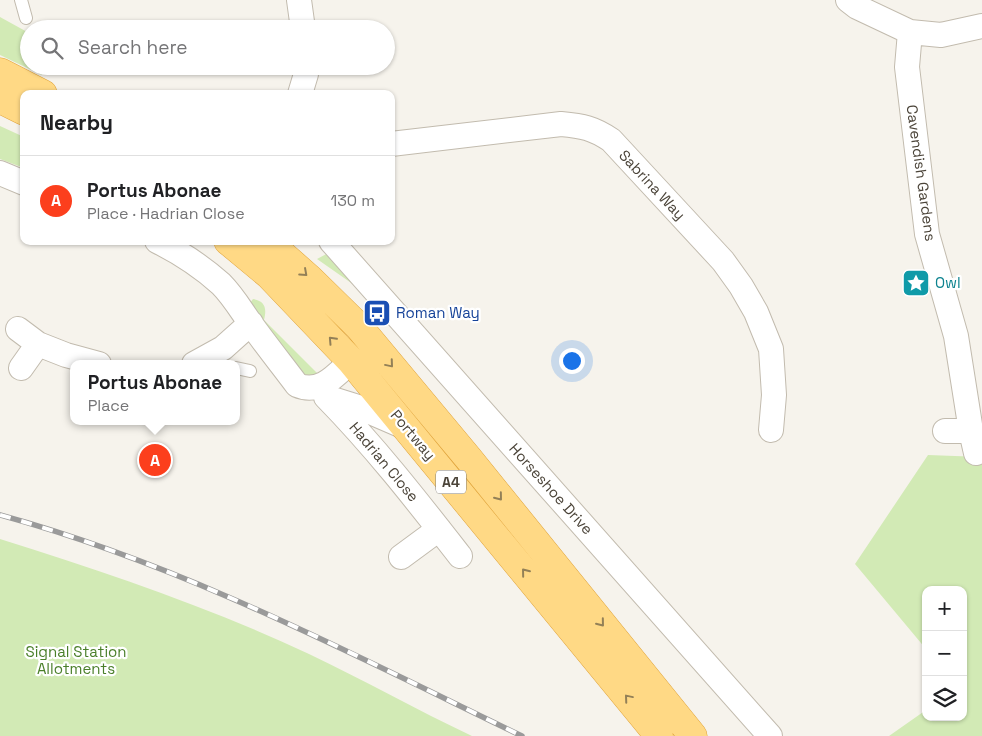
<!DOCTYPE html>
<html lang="en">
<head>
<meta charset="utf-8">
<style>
	body { margin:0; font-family:"Space Grotesk",sans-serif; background:#f2f2f2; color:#202124 }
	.controls { position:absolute; right:15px; bottom:15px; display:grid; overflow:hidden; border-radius:10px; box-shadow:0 1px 4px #0004 }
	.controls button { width:45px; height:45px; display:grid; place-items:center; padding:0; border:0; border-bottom:1px solid #e0e0e0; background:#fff; color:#202124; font:25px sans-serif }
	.you { position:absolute; left:571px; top:360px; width:18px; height:18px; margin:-12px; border:4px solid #fff; border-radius:50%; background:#1a73e8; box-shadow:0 0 0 8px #1a73e833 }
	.badge { display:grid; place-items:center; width:32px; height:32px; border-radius:50%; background:#fc3f1d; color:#fff; font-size:16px; font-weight:700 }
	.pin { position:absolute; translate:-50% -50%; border:2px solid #fff; box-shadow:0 1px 5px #0006 }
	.popup { position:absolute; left:70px; top:360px; width:170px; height:65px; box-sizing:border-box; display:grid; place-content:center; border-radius:10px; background:#fff; filter:drop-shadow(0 1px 4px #0005); font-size:16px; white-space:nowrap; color:#757577 }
	.popup b { font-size:19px; color:#202124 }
	.popup::after { content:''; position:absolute; left:50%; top:100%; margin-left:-10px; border:10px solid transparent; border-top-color:#fff }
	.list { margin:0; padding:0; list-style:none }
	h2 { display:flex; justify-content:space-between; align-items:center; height:65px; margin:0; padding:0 20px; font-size:21px }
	h2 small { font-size:16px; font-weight:400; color:#757577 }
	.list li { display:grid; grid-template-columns:32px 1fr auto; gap:15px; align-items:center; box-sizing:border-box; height:90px; padding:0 20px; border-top:1px solid #e0e0e0 }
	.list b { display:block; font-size:19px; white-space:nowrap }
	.list p { margin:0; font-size:16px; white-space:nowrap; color:#757577 }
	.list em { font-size:16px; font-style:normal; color:#757577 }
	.icon { flex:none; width:28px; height:28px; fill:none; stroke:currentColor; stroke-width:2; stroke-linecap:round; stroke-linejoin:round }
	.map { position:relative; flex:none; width:982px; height:736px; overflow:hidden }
	.search { position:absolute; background:#fff; box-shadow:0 1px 4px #0004; left:20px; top:20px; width:375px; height:55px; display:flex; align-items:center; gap:12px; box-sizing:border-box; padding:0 18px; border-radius:28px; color:#757577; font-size:19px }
	.panel { position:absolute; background:#fff; box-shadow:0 1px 4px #0004; left:20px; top:90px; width:375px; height:155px; border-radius:10px }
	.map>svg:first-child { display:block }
	.green { fill:#d2eab5 }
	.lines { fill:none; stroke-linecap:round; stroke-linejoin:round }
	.service-casing { stroke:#c2bbae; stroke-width:14 }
	.minor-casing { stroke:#c2bbae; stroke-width:26 }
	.trunk-casing { stroke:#e0a43c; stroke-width:29 }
	.service { stroke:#fff; stroke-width:12 }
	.minor { stroke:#fff; stroke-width:24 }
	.trunk { stroke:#ffd985; stroke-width:28 }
	.rail-casing { stroke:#9a9a9a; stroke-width:5.5 }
	.rail { stroke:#fff; stroke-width:4; stroke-dasharray:11; stroke-linecap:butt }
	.oneway { stroke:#938057 }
	.labels { text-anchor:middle; stroke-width:4.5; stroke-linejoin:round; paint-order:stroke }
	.shield { fill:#fff; stroke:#817c74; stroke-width:1 }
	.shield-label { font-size:14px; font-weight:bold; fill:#4b4439 }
	.street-label { font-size:15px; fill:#4b4439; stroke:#fff }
	.culture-label { font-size:15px; fill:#0d838f; stroke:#fff; text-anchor:start }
	.transit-label { font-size:15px; fill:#164399; stroke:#fff; text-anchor:start }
	.park-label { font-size:15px; fill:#4a7f2a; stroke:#fff }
</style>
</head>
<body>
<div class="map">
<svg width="982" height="736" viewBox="0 0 982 736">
	<rect width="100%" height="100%" fill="#f6f3ec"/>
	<path class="green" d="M0 17 29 33V66H45L42 75 0 55Z
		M0 126 24 137V168L0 159Z
		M332 251 367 294 317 259Z
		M253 299C265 301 267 308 264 320L321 377 305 379 250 303Z
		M928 455 982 457V736H889L926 710V717H963V590H926V649L855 564Z
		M0 539C105 572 209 607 309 654 364 680 417 710 472 736H0Z"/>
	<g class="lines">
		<g class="service-casing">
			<path id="service" d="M21 0 26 18
				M236 368 250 371"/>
		</g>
		<g class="minor-casing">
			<path id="minor" d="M299 0 303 29
				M848 0 857 7 910 32 941 35 982 26
				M910 32 907 67 927 234 956 336 971 431 976 453
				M300 94 306 74V66
				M391 144 561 124C583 126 593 128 611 140L723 261 741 286 756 312 771 349 774 395 771 430
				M0 173 24 183
				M157 241C181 253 201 266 221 284 233 296 241 310 251 324 266 345 282 365 297 385 320 395 336 375 351 361
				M331 241 770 736
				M18 329 38 344 66 355 99 364
				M194 364 223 348 251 323
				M21 368 38 344
				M326 397C375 447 417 501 460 556
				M329 398 361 408 405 427
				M945 431H971
				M401 557 439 529"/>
		</g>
		<g class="trunk-casing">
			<path id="trunk" d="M0 72 43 94
				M0 99 24 111
				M228 241 269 275 351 361 659 736
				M267 241 310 279 359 327 469 459 693 736"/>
		</g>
		<use href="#service" class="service"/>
		<use href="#minor" class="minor"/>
		<use href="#trunk" class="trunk"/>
		<g class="rail-casing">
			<path id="rail" d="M0 515C183 565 352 654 522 736"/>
		</g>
		<use href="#rail" class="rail"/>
	</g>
	<defs><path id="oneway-chevron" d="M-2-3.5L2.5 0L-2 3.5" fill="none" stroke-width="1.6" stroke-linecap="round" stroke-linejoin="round" transform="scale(1.25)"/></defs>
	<g class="oneway">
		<use href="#oneway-chevron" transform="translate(304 273) rotate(42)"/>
		<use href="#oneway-chevron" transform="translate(332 340) rotate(-133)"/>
		<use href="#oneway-chevron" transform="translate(390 364) rotate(50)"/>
		<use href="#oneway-chevron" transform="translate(499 497) rotate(51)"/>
		<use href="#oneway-chevron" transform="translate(525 572) rotate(-129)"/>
		<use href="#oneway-chevron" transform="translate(601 623) rotate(51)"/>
		<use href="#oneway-chevron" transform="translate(628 698) rotate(-130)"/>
	</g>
	<defs>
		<g id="sight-square" transform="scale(1.4375)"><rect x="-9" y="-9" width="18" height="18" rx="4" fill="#0f9aa8" stroke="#fff"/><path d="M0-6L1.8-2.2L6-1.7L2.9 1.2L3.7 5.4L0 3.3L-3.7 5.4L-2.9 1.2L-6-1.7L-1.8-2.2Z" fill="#fff"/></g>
		<g id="bus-square" transform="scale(1.4375)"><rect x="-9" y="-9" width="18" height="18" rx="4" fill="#1a4fb4" stroke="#fff"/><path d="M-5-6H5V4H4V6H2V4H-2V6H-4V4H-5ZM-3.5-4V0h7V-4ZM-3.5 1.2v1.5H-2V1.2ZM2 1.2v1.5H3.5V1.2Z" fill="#fff"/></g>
	</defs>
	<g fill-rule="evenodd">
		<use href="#sight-square" x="916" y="283"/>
		<use href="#bus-square" x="377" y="313"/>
	</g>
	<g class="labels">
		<rect class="shield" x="436" y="470.5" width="30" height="23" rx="4"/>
		<g class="shield-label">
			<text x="451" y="487">A4</text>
		</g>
		<g class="street-label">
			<text transform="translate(921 173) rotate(82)" y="5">Cavendish Gardens</text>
			<text transform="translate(652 185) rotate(47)" y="5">Sabrina Way</text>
			<text transform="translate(413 435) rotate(50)" y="5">Portway</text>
			<text transform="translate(384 462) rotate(50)" y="5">Hadrian Close</text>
			<text transform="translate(551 489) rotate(48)" y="5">Horseshoe Drive</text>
		</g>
		<g class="culture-label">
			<text x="935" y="288">Owl</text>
		</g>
		<g class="transit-label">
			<text x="396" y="318">Roman Way</text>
		</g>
		<g class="park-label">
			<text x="76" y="657">Signal Station<tspan x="76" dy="17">Allotments</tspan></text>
		</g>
	</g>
</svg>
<div class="controls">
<button>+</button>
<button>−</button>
<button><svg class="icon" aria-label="layers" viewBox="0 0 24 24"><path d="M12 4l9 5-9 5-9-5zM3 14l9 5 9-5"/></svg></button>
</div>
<div class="you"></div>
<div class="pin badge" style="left:155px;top:460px">A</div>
<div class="popup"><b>Portus Abonae</b>Place</div>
<div class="search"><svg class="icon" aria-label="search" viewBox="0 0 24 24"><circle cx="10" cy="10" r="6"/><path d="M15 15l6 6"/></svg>Search here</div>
<section class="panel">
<h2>Nearby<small></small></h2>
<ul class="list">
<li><span class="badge">A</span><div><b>Portus Abonae</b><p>Place · Hadrian Close</p></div><em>130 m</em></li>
</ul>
</section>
</div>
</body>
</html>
